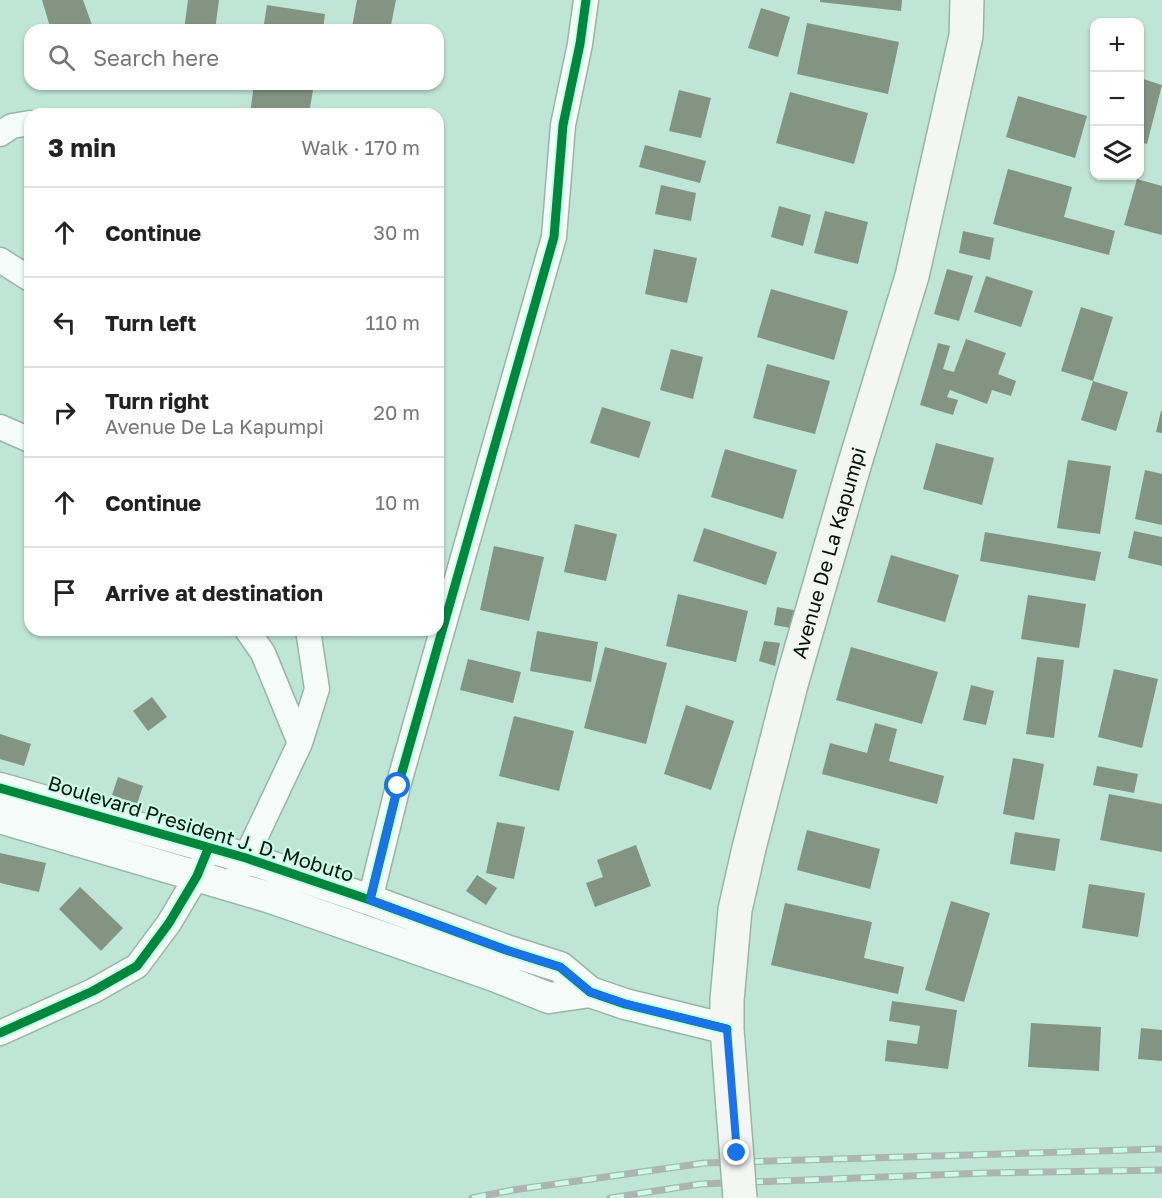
<!DOCTYPE html>
<html lang="en">
<head>
<meta charset="utf-8">
<style>
	body { margin:0; font-family:"Golos Text",sans-serif; background:#f6f6f6; color:#222 }
	.controls { position:absolute; right:18px; top:18px; display:grid; overflow:hidden; border-radius:12px; box-shadow:0 2px 4px #0004 }
	.controls button { width:54px; height:54px; display:grid; place-items:center; padding:0; border:0; border-bottom:2px solid #e0e0e0; background:#fff; color:#222; font:30px sans-serif }
	.stop { position:absolute; width:18px; height:18px; margin:-14px; border:4px solid #1a73e8; border-radius:50%; background:#fff }
	.stop.end { background:#1a73e8; border-color:#fff; box-shadow:0 2px 6px #0008 }
	.list { margin:0; padding:0; list-style:none }
	h2 { display:flex; justify-content:space-between; align-items:center; height:78px; margin:0; padding:0 24px; font-size:26px }
	h2 small { font-size:20px; font-weight:400; color:#767676 }
	.list li { display:grid; grid-template-columns:39px 1fr auto; gap:18px; align-items:center; box-sizing:border-box; height:90px; padding:0 24px; border-top:2px solid #e0e0e0 }
	.list b { display:block; font-size:22px; white-space:nowrap }
	.list p { margin:0; font-size:20px; white-space:nowrap; color:#767676 }
	.list em { font-size:20px; font-style:normal; color:#767676 }
	.icon { flex:none; width:33px; height:33px; fill:none; stroke:currentColor; stroke-width:2; stroke-linecap:round; stroke-linejoin:round }
	.map { position:relative; flex:none; width:1162px; height:1198px; overflow:hidden }
	.search { position:absolute; background:#fff; box-shadow:0 2px 4px #0004; left:24px; top:24px; width:420px; height:66px; display:flex; align-items:center; gap:15px; box-sizing:border-box; padding:0 21px; border-radius:18px; color:#767676; font-size:22px }
	.panel { position:absolute; background:#fff; box-shadow:0 2px 4px #0004; left:24px; top:108px; width:420px; height:528px; border-radius:18px }
	.map>svg:first-child { display:block }
	.building { fill:#839482 }
	.lines { fill:none; stroke-linecap:round; stroke-linejoin:round }
	.minor-casing { stroke:#97b5a9; stroke-width:27 }
	.tertiary-casing { stroke:#97b5a9; stroke-width:33 }
	.secondary-casing { stroke:#97b5a9; stroke-width:36 }
	.minor { stroke:#f5fbf9; stroke-width:24 }
	.tertiary { stroke:#f5fbf9; stroke-width:30 }
	.secondary { stroke:#f3f6f3; stroke-width:33 }
	.rail-casing { stroke:#adb5b2; stroke-width:7 }
	.rail { stroke:#c8ffe8; stroke-width:4.5; stroke-dasharray:14; stroke-linecap:butt }
	.secondary-bridge-casing { stroke:#97b5a9; stroke-width:36; stroke-linecap:butt }
	.secondary-bridge { stroke:#f3f6f3; stroke-width:33 }
	.cycleway-casing { stroke:#c8ffe8; stroke-width:13 }
	.cycleway { stroke:#00873e; stroke-width:9 }
	.route { stroke:#1a73e8; stroke-width:8 }
	.labels { text-anchor:middle; stroke-width:4.5; stroke-linejoin:round; paint-order:stroke }
	.street-label { font-size:20px; fill:#001109; stroke:#c8ffe8 }
</style>
</head>
<body>
<div class="map">
<svg width="1162" height="1198" viewBox="0 0 1162 1198">
	<rect width="100%" height="100%" fill="#bfe5d6"/>
	<path class="building" d="M42 0H83L92 25 77 30H51Z
		M188 0H219L215 30H184Z
		M357 0H396L390 30H366L352 27Z
		M820 0H902L901 11 820 2Z
		M267 5 325 14 323 30H263Z
		M761 8 790 17 778 57 748 48Z
		M807 23 899 42 888 94 797 74Z
		M1140 78 1162 85 1147 144 1140 142Z
		M254 84H314L309 114H250Z
		M679 90 711 98 701 138 669 131Z
		M790 92 868 113 854 164 776 143Z
		M1018 96 1087 116 1075 158 1006 137Z
		M645 145 706 161 700 183 639 167Z
		M1008 169 1072 187 1064 217 1115 231 1109 255 993 224Z
		M1137 179 1162 186V235L1124 225Z
		M661 185 696 193 691 221 655 214Z
		M779 206 811 215 803 246 771 237Z
		M825 211 868 222 858 264 814 253Z
		M963 231 994 238 990 260 959 253Z
		M654 249 697 258 687 303 645 294Z
		M947 269 973 276 959 321 934 314Z
		M986 276 1033 291 1021 327 974 312Z
		M771 289 848 311 834 360 757 337Z
		M1081 307 1113 317 1093 381 1061 371Z
		M966 339 1006 353 998 374 1016 381 1011 396 992 390 987 404 950 390 947 397 958 400 953 415 920 405 938 343 950 346 943 369 954 372Z
		M671 349 703 357 693 399 660 390Z
		M767 364 830 381 815 434 753 418Z
		M1093 381 1128 392 1116 431 1081 420Z
		M602 407 651 422 639 458 590 443Z
		M1161 411H1162V433L1156 432Z
		M936 443 994 458 982 505 923 489Z
		M725 449 797 470 783 519 711 497Z
		M1068 460 1111 466 1100 534 1057 528Z
		M1145 470 1162 474V525L1135 519Z
		M575 524 617 534 606 581 564 572Z
		M704 528 777 552 766 585 693 561Z
		M1134 531 1162 537V566L1128 558Z
		M985 532 1101 552 1095 581 980 561Z
		M494 546 544 557 529 621 480 610Z
		M891 555 959 575 945 622 877 602Z
		M678 594 748 611 736 662 666 646Z
		M1028 595 1086 604 1079 648 1021 639Z
		M777 607 799 611 796 629 774 625Z
		M537 631 598 642 591 682 530 671Z
		M764 641 780 643 775 666 759 661Z
		M605 647 667 663 646 744 584 728Z
		M851 647 938 672 922 724 836 700Z
		M1037 657 1064 660 1054 738 1026 734Z
		M468 659 521 672 513 703 460 690Z
		M1114 669 1158 679 1142 748 1098 737Z
		M971 685 994 691 986 725 963 720Z
		M152 697 167 717 148 731 133 711Z
		M686 705 734 721 711 790 664 774Z
		M514 716 574 731 559 791 499 776Z
		M875 723 897 729 889 761 944 776 937 804 822 774 830 743 867 753Z
		M0 734 31 744 24 766 0 759Z
		M1013 758 1044 764 1034 820 1003 814Z
		M1097 766 1138 774 1134 793 1093 785Z
		M118 777 143 786 137 804 112 795Z
		M1109 794 1162 804V852L1100 840Z
		M497 822 525 827 514 879 486 873Z
		M807 830 880 849 870 889 797 870Z
		M1015 832 1060 839 1055 871 1010 864Z
		M636 845 651 886 595 907 586 883 603 877 597 860Z
		M0 853 46 863 39 892 0 883Z
		M477 875 497 888 486 905 466 891Z
		M1089 884 1145 893 1138 937 1082 928Z
		M80 887 123 928 101 951 59 909Z
		M951 901 990 913 964 1002 925 990Z
		M785 903 872 922 864 958 904 967 898 994 771 965Z
		M892 1001 957 1010 948 1069 885 1061 887 1040 917 1044 920 1026 889 1021Z
		M1031 1023 1101 1027 1099 1071 1028 1067Z
		M1141 1028 1162 1030V1061L1138 1059Z"/>
	<g class="lines">
		<g class="minor-casing">
			<path id="minor" d="M0 134 12 126 30 123
				M0 260 30 279
				M0 427 30 440
				M247 630 263 653 300 743
				M238 874 300 743 317 689 308 630
				M370 900 398 786 554 237 563 125 580 44 586 0
				M0 1033 93 991 137 966 169 923 197 876 208 849"/>
		</g>
		<g class="tertiary-casing">
			<path id="tertiary" d="M0 788 246 858 370 900 506 950 560 967 590 992 625 1004 727 1029
				M0 818 271 898 494 976 549 998 590 992"/>
		</g>
		<g class="secondary-casing">
			<g id="secondary">
				<path id="s1" d="M733 1108 727 1029V1000L735 910 749 848 792 681 854 466 912 276 966 36 967 0"/>
			</g>
		</g>
		<use href="#minor" class="minor"/>
		<use href="#tertiary" class="tertiary"/>
		<use href="#secondary" class="secondary"/>
		<g class="rail-casing">
			<path id="rail" d="M472 1198 513 1190 705 1163 1162 1149
				M610 1198 701 1184 986 1173 1162 1170"/>
		</g>
		<use href="#rail" class="rail"/>
		<g class="secondary-bridge-casing">
			<path id="secondary-bridge" d="M733 1108 740 1198"/>
		</g>
		<use href="#secondary-bridge" class="secondary-bridge"/>
		<g class="cycleway-casing">
			<path id="cycleway" d="M0 788 246 858 370 900 506 950 560 967 590 992 625 1004 727 1029
				M370 900 398 786 554 237 563 125 580 44 586 0
				M0 1033 93 991 137 966 169 923 197 876 208 849"/>
		</g>
		<use href="#cycleway" class="cycleway"/>
	</g>
	<g class="lines">
		<path class="route" d="M398 786 370 900 506 950 560 967 590 992 626 1004 727 1029 737 1153"/>
	</g>
	<g class="labels">
		<g class="street-label">
			<text dy="7" stroke="none"><textPath href="#s1" startOffset="568">Avenue De La Kapumpi</textPath></text>
			<text transform="translate(201 829) rotate(17)" y="7">Boulevard President J. D. Mobuto</text>
		</g>
	</g>
</svg>
<div class="controls">
<button>+</button>
<button>−</button>
<button><svg class="icon" aria-label="layers" viewBox="0 0 24 24"><path d="M12 4l9 5-9 5-9-5zM3 14l9 5 9-5"/></svg></button>
</div>
<div class="stop" style="left:398px;top:786px"></div>
<div class="stop end" style="left:737px;top:1153px"></div>
<div class="search"><svg class="icon" aria-label="search" viewBox="0 0 24 24"><circle cx="10" cy="10" r="6"/><path d="M15 15l6 6"/></svg>Search here</div>
<section class="panel">
<h2>3 min<small>Walk · 170 m</small></h2>
<ul class="list">
<li><svg class="icon" aria-label="ahead" viewBox="0 0 24 24"><path d="M12 20V5M6 11l6-6 6 6"/></svg><div><b>Continue</b></div><em>30 m</em></li>
<li><svg class="icon" aria-label="left" viewBox="0 0 24 24"><path d="M17 20v-9H6M10 6l-5 5 5 5"/></svg><div><b>Turn left</b></div><em>110 m</em></li>
<li><svg class="icon" aria-label="right" viewBox="0 0 24 24"><path d="M7 20v-9h11M14 6l5 5-5 5"/></svg><div><b>Turn right</b><p>Avenue De La Kapumpi</p></div><em>20 m</em></li>
<li><svg class="icon" aria-label="ahead" viewBox="0 0 24 24"><path d="M12 20V5M6 11l6-6 6 6"/></svg><div><b>Continue</b></div><em>10 m</em></li>
<li><svg class="icon" aria-label="arrive" viewBox="0 0 24 24"><path d="M6 21V4h12l-3 4 3 4H6"/></svg><div><b>Arrive at destination</b></div></li>
</ul>
</section>
</div>
</body>
</html>
